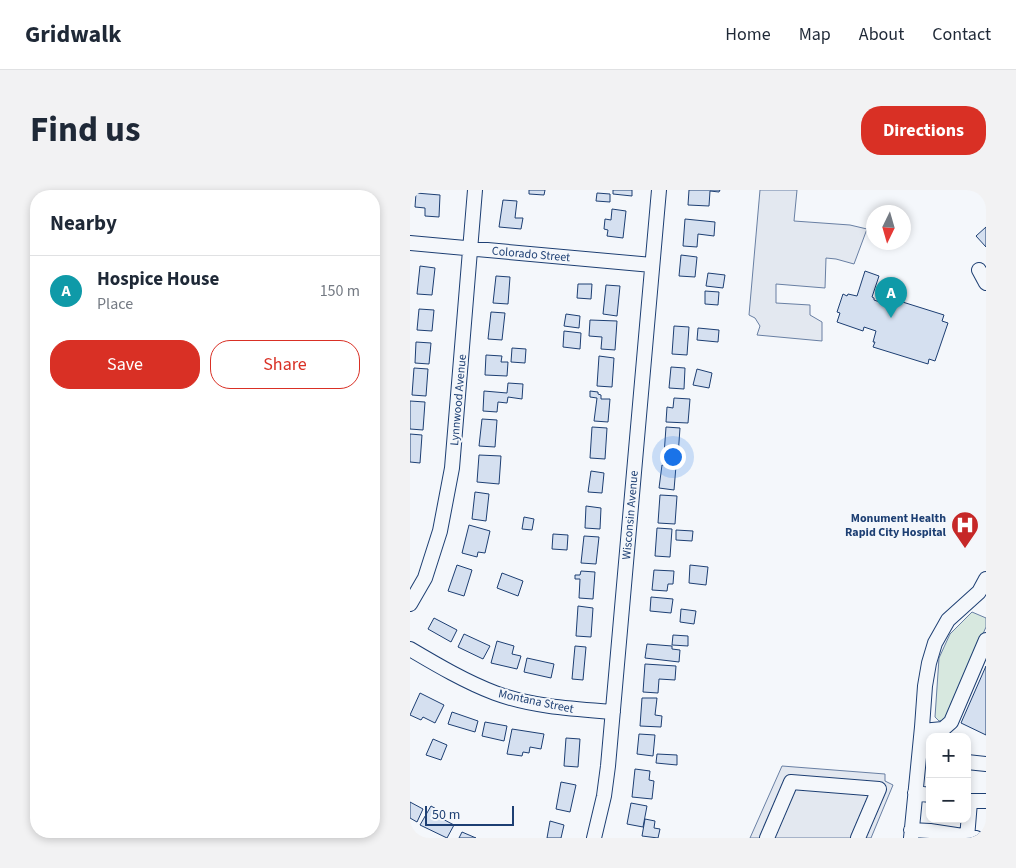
<!DOCTYPE html>
<html lang="en">
<head>
<meta charset="utf-8">
<style>
	body { margin:0; font-family:"Source Sans 3",sans-serif; background:#f2f2f3; color:#1f2937 }
	.controls { position:absolute; right:15px; bottom:15px; display:grid; overflow:hidden; border-radius:10px; box-shadow:0 2px 8px #0003 }
	.controls button { width:45px; height:45px; display:grid; place-items:center; padding:0; border:0; border-bottom:1px solid #e0e1e3; background:#fff; color:#1f2937; font:25px sans-serif }
	.compass { position:absolute; left:456px; top:15px; width:45px; height:45px; border-radius:50%; background:#fff; box-shadow:0 2px 8px #0003; rotate:185deg }
	.scale { position:absolute; left:15px; bottom:12px; width:89px; box-sizing:border-box; padding-left:5px; border:2px solid #1d3f73; border-top:0; font-size:14px; line-height:18px; white-space:nowrap; color:#1d3f73; -webkit-text-stroke:4px #f4f7fb; paint-order:stroke }
	.you { position:absolute; left:262px; top:266px; width:18px; height:18px; margin:-12px; border:4px solid #fff; border-radius:50%; background:#1a73e8; box-shadow:0 0 0 8px #1a73e833 }
	.badge { display:grid; place-items:center; width:32px; height:32px; border-radius:50%; background:#d93025; color:#fff; font-size:16px; font-weight:700 }
	.pin { position:absolute; translate:-50% -41px; filter:drop-shadow(0 1px 2px #0008) }
	.pin::after { content:''; position:absolute; top:26px; width:18px; height:15px; background:inherit; clip-path:polygon(0 0,100% 0,50% 100%) }
	.list { margin:0; padding:0; list-style:none }
	h2 { display:flex; justify-content:space-between; align-items:center; height:65px; margin:0; padding:0 20px; font-size:21px }
	h2 small { font-size:16px; font-weight:400; color:#747a83 }
	.list li { display:grid; grid-template-columns:32px 1fr auto; gap:15px; align-items:center; box-sizing:border-box; height:70px; padding:0 20px; border-top:1px solid #e0e1e3 }
	.list b { display:block; font-size:19px; white-space:nowrap }
	.list p { margin:0; font-size:16px; white-space:nowrap; color:#747a83 }
	.list em { font-size:16px; font-style:normal; color:#747a83 }
	.actions { display:flex; gap:10px; padding:15px 20px }
	.actions a { flex:1; padding:11px 0; border:1px solid #d93025; border-radius:20px; text-align:center; font-size:18px; color:#d93025 }
	.actions .main { background:#d93025; color:#fff }
	.map { position:relative; flex:none; width:576px; height:648px; overflow:hidden; border-radius:20px }
	header { display:flex; align-items:center; gap:30px; box-sizing:border-box; height:70px; padding:0 25px; background:#fff; border-bottom:1px solid #e0e1e3 }
	header strong { font-size:24px }
	nav { display:flex; gap:28px; margin-inline-start:auto; font-size:18px }
	.intro { display:flex; align-items:center; justify-content:space-between; box-sizing:border-box; height:120px; padding:0 30px }
	h1 { margin:0; font-size:35px }
	.button { padding:12px 22px; border-radius:20px; background:#d93025; color:#fff; font-size:18px; font-weight:700 }
	main { display:flex; gap:30px; padding:0 30px }
	aside { flex:1; background:#fff; border-radius:20px; box-shadow:0 2px 8px #0003 }
	.map>svg:first-child { display:block }
	.green { fill:#d7e8df; stroke:#687fa3 }
	.parking { fill:#e3e8f0; stroke:#687fa3 }
	.building { fill:#d5e0f0; stroke:#1d3f73 }
	.lines { fill:none; stroke-linecap:round; stroke-linejoin:round }
	.minor-casing { stroke:#1d3f73; stroke-width:16 }
	.minor { stroke:#f4f7fb; stroke-width:14 }
	.labels { text-anchor:middle; stroke-width:4; stroke-linejoin:round; paint-order:stroke }
	.street-label { font-size:12px; fill:#1d3f73; stroke:#f4f7fb }
	.poi-label { font-size:12px; font-weight:bold; fill:#1d3f73; stroke:#f4f7fb; text-anchor:end }
</style>
</head>
<body>
<header>
<strong>Gridwalk</strong>
<nav><a>Home</a><a>Map</a><a>About</a><a>Contact</a></nav>
</header>
<div class="intro"><h1>Find us</h1><a class="button">Directions</a></div>
<main>
<aside>
<h2>Nearby<small></small></h2>
<ul class="list">
<li><span class="badge" style="background:#0f9aa8">A</span><div><b>Hospice House</b><p>Place</p></div><em>150 m</em></li>
</ul>
<div class="actions"><a class="main">Save</a><a>Share</a></div>
</aside>
<div class="map">
<svg width="576" height="648" viewBox="0 0 576 648">
	<rect width="100%" height="100%" fill="#f4f7fb"/>
	<path class="green" d="M562 422 576 428V437L535 530 529 531 525 527 529 468 540 444Z"/>
	<path class="parking" d="M350 0H387L384 31 440 35 457 39 444 74 426 69 416 68 415 98 366 94V113L400 115V125L412 132V151L347 145 350 136 345 128 339 125Z
		M372 576 475 584V591L483 595 461 648H340Z"/>
	<path class="building" d="M119 0H135L134 5 119 4Z
		M203 0H222V6L203 4Z
		M279 0H310L309 2 300 1 299 16 278 15Z
		M6 3 30 5 29 27 15 26V18L5 17Z
		M187 3 200 4V12L186 11Z
		M93 10 107 11 105 28H113L111 39 89 37Z
		M202 19 216 21 213 48 197 46 198 40 194 39 195 29 201 30Z
		M275 29 305 32 304 46 288 44 287 57 273 56Z
		M576 37V57L566 46Z
		M271 65 287 67 285 87 269 86Z
		M10 76 25 78 22 105 7 104Z
		M455 81 469 86 462 107 464 108V110L478 115 479 113H481L483 109 534 125 532 131 538 133 525 171 519 169 518 174 463 157 465 152H463L466 141 454 137 453 141 427 132 430 123 427 122 433 104 437 106 438 104 447 106Z
		M298 83 315 85 313 98 296 96Z
		M86 86 100 87 98 114 83 113Z
		M168 94H182L181 109 167 108Z
		M196 95 210 96 207 126 193 124Z
		M295 101 309 102 308 115 295 114Z
		M9 119 24 120 22 141 7 140Z
		M81 122 95 123 92 150 78 149Z
		M156 124 170 126 169 138 154 136Z
		M180 130 207 131 205 160 191 159 192 147 179 146Z
		M264 136 279 137 277 165 262 164Z
		M288 138 309 140 308 152 287 150Z
		M154 141 171 143 170 159 153 157Z
		M6 152 21 153 19 174 5 173Z
		M102 158 116 159 115 173 101 172Z
		M76 165 92 166 91 172H98L97 186 75 185Z
		M189 166 204 168 202 197 187 196Z
		M261 177 275 178 274 199 259 198Z
		M4 178 18 179 16 206 2 205Z
		M287 179 302 183 299 198 283 195Z
		M98 193 113 194 112 209 98 207 97 213 88 212 87 222 73 221 74 201 97 203Z
		M180 201 188 202V204L191 205V209H200L198 232 184 231 187 208 180 207Z
		M264 208 280 209 278 233 256 232 257 217 263 218Z
		M0 211 15 212 13 240 0 239Z
		M72 229 87 230 85 257 69 256Z
		M182 237 197 238 195 269 180 268Z
		M256 237 270 238 268 266 254 265Z
		M0 244 12 245 10 273 0 272Z
		M69 265 91 266 89 294 67 292Z
		M252 275 266 276 264 300 249 298Z
		M181 281 194 283 192 303 178 302Z
		M65 302 79 304 76 331 62 329Z
		M250 305 267 306 265 334 248 333Z
		M176 316 191 318 190 339 175 338Z
		M114 327 124 329 122 340 112 339Z
		M59 335 80 341 75 363 68 362 67 367 52 363Z
		M247 338 262 339 260 367 245 366Z
		M266 340 283 341 282 351 266 350Z
		M143 344 158 345 157 360 142 359Z
		M174 346 189 347 186 374 171 373Z
		M47 375 62 380 54 406 38 401Z
		M280 375 298 377 296 395 279 393Z
		M244 380 264 381 263 394H258L257 401 242 400Z
		M171 381 185 382 183 409 169 408 170 389H165V385H170Z
		M92 383 113 391 108 406 87 398Z
		M241 407 263 409 261 423 240 421Z
		M168 416 183 418 181 447 166 446Z
		M271 419 286 421 284 434 270 432Z
		M24 428 47 440 41 452 18 439Z
		M54 444 80 456 73 469 48 457Z
		M263 445 278 446V456L262 455Z
		M87 451 104 456 102 464 111 466 107 479 81 473Z
		M237 454 262 456V459L270 460 269 472 235 468Z
		M165 456 176 457 173 490 162 489Z
		M117 468 144 474 141 488 114 482Z
		M235 474 266 476 265 490 249 489 248 503 233 502Z
		M576 476V545L551 533Z
		M10 503 34 515 25 533 13 527 11 530 0 525Z
		M232 508H247L245 525 252 526 251 537 230 536Z
		M42 522 68 531 65 542 38 534Z
		M75 532 97 536 94 551 72 546Z
		M102 539 134 544 131 559 120 557 119 563 113 562 112 566 97 564Z
		M229 544 245 545 243 566 227 564Z
		M156 548 170 549 168 577 154 576Z
		M23 549 37 555 31 570 16 565Z
		M247 564 267 565V575L246 573Z
		M225 579 240 581 239 590 244 591 242 609 222 607Z
		M151 592 166 595 160 622 146 619Z
		M0 612 13 619 7 632 0 628Z
		M221 613 237 616 233 637 217 634Z
		M21 616 30 621 27 626 44 635 37 648 10 635Z
		M235 629 245 631 244 638 250 639 248 648 232 646Z
		M140 631 154 635 151 648H137Z
		M52 642 66 648H49Z"/>
	<g class="lines">
		<g class="minor-casing">
			<path id="minor" d="M0 53 242 75
				M569 80 576 93
				M0 414 15 388 30 341 42 278 65 0
				M0 459C27 475 56 492 85 503 123 517 164 519 203 522
				M512 541 533 539 541 532 576 450
				M557 572 576 574
				M505 603 520 605
				M557 611H576
				M501 640 520 641 566 648
				M184 648 194 606 198 576 249 0
				M357 648 381 592 469 599 448 648
				M501 648 512 537 515 496 519 473 525 453 538 430 569 402 576 389
				M557 648 560 612"/>
		</g>
		<use href="#minor" class="minor"/>
	</g>
	<defs>
		<g id="hospital-pin" transform="scale(1.4375)"><path d="M0 17L-7.5 6A9.5 9.5 0 1 1 7.5 6Z" fill="#c62828" stroke="#f4f7fb"/><path d="M-5-5h3v3.5h4V-5h3V5h-3V1.5h-4V5h-3Z" fill="#fff"/></g>
	</defs>
	<g fill-rule="evenodd">
		<use href="#hospital-pin" x="555" y="335"/>
	</g>
	<g class="labels">
		<g class="street-label">
			<text transform="translate(121 64) rotate(5)" y="4">Colorado Street</text>
			<text transform="translate(48 210) rotate(-85)" y="4">Lynnwood Avenue</text>
			<text transform="translate(220 325) rotate(-85)" y="4">Wisconsin Avenue</text>
			<text transform="translate(126 511) rotate(12)" y="4">Montana Street</text>
		</g>
		<g class="poi-label">
			<text x="536" y="332">Monument Health<tspan x="536" dy="14">Rapid City Hospital</tspan></text>
		</g>
	</g>
</svg>
<div class="controls">
<button>+</button>
<button>−</button>
</div>
<svg class="compass" viewBox="-18 -18 36 36"><path d="M0-13l5 13h-10z" fill="#e53935"/><path d="M0 13l5-13h-10z" fill="#747a83"/></svg>
<div class="scale">50 m</div>
<div class="you"></div>
<div class="pin badge" style="left:481px;top:128px;background:#0f9aa8">A</div>
</div>
</main>
</body>
</html>
